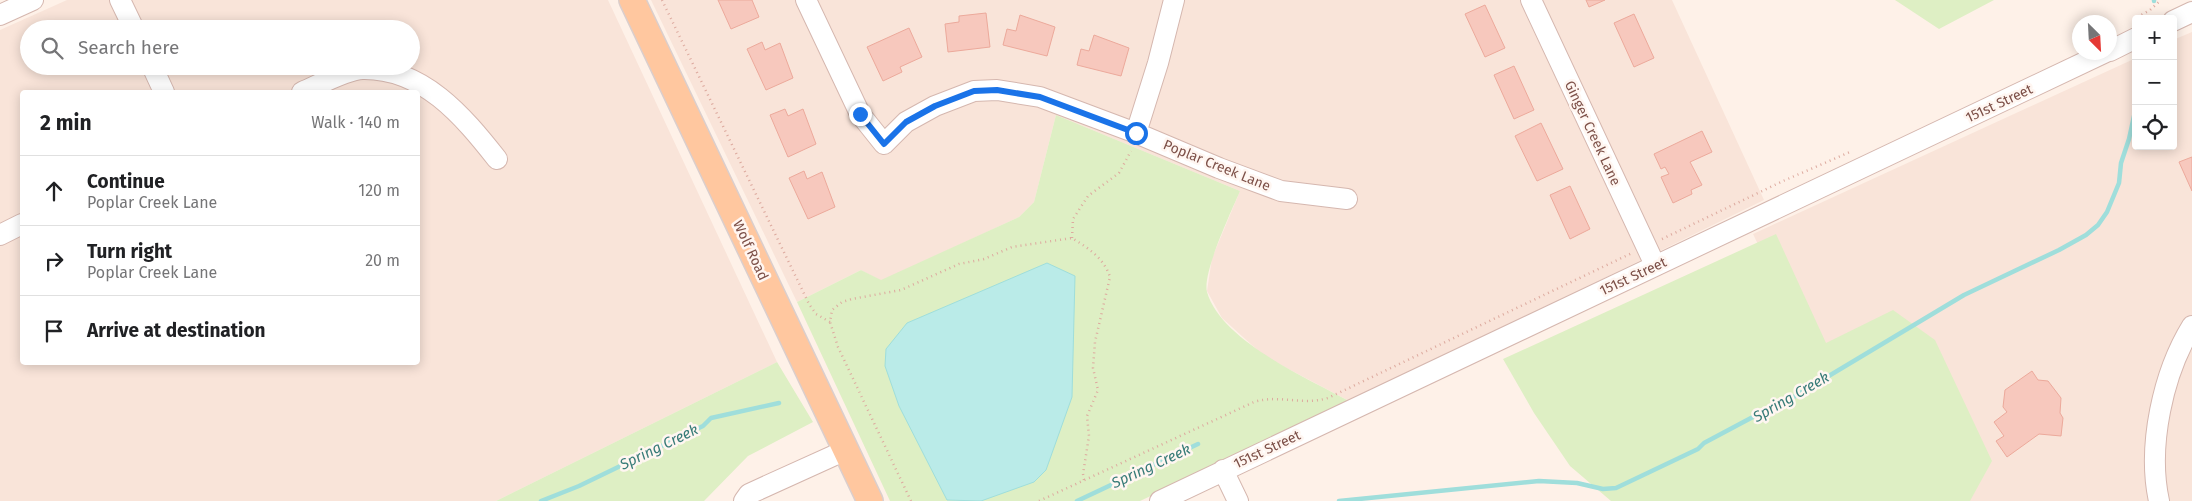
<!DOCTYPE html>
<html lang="en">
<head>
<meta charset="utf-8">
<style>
	body { margin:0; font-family:"Fira Sans",sans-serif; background:#f6f6f6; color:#202124 }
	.controls { position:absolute; right:15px; top:15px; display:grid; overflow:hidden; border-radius:5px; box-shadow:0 2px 12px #0003 }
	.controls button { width:45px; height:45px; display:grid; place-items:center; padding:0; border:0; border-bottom:1px solid #e0e0e0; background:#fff; color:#202124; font:25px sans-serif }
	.compass { position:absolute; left:2072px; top:15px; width:45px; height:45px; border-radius:50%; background:#fff; box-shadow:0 2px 12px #0003; rotate:156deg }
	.stop { position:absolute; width:15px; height:15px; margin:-11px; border:4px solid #1a73e8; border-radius:50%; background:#fff }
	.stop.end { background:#1a73e8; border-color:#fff; box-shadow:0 1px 5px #0008 }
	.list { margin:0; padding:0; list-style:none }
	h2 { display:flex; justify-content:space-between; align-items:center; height:65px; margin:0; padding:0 20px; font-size:21px }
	h2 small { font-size:16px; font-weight:400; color:#757577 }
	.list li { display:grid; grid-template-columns:32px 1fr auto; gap:15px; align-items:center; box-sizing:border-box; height:70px; padding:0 20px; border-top:1px solid #e0e0e0 }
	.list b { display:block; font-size:19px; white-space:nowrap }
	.list p { margin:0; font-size:16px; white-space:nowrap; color:#757577 }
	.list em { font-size:16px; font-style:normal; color:#757577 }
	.icon { flex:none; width:28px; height:28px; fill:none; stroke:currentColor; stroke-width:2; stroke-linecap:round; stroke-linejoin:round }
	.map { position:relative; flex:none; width:2192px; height:501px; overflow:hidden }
	.search { position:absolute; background:#fff; box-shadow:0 2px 12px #0003; left:20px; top:20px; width:400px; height:55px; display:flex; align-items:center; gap:12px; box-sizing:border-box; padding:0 18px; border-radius:28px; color:#757577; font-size:19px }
	.panel { position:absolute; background:#fff; box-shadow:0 2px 12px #0003; left:20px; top:90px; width:400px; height:275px; border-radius:5px }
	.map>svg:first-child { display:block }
	.residential { fill:#f9e4d9; fill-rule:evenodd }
	.green { fill:#deefc4 }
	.water { fill:#baebe8; stroke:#9fdedb }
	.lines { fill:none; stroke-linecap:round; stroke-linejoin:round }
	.stream { stroke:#9fdedb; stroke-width:4.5 }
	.building { fill:#f7c8bd; stroke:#eca99b }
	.minor-casing { stroke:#d5b7af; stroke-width:22 }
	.major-casing { stroke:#dbcecc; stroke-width:28 }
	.path { stroke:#ddaa9f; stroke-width:2.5; stroke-dasharray:1 4; stroke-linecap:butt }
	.minor { stroke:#fff; stroke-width:20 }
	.major { stroke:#ffc79f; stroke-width:25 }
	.route { stroke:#1a73e8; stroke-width:6 }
	.labels { text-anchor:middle; stroke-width:5; stroke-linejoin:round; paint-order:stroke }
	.street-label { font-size:14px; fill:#7d5048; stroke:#fff6f1 }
	.water-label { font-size:15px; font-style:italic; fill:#377b78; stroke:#fff6f1 }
</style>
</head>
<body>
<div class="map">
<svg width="2192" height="501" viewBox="0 0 2192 501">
	<rect width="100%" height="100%" fill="#fef1e8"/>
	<path class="residential" d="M67 0H608L777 362 496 501H0V30ZM29 29H411V66H29ZM22 92H418V362H22Z
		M651 0H1672L1764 200 1351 402 1264 356 1222 318 1207 291 1212 258 1240 191 1056 115 1034 202 1019 217 881 281 861 270 797 302Z
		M2192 32V501H1883L1753 234 2136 58V146H2173V40Z"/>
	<path class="green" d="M1895 0H1994L1939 29Z
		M1056 115 1240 191C1232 210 1202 273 1207 292 1221 341 1309 379 1351 402L1140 501H890L797 302 861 270 881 280 1019 217 1034 202Z
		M1776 234 1826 343 1893 310 1935 340 1992 461 1970 501H1611L1570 466 1534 413 1503 359Z
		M777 362 813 422 748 456 704 501H496Z"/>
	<path class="water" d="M1047 263 1075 276 1072 397 1046 470 1034 482 981 501 947 500 899 406 885 366 886 349 907 323Z"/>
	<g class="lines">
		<path class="stream" d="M2154 0V1
			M541 501 579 486 703 426 711 418 779 403
			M1077 501 1198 444
			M1339 501 1539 481 1577 483 1603 489 1616 488 1698 449 1704 443 1766 410H1772L1964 295 2059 250 2086 235 2098 225 2107 212 2119 183 2121 163 2129 139 2136 107"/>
	</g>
	<path class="building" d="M718 0H752L759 17 731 29Z
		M1586 0H1605L1589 7Z
		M1485 5 1505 48 1485 57 1465 14Z
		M986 13 990 47 948 52 945 24 959 22V16Z
		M1634 14 1654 58 1634 67 1614 23Z
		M1020 15 1055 27 1047 56 1003 45 1007 29 1016 31Z
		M909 28 922 57 900 67 902 72 883 81 867 47Z
		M1094 35 1129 48 1121 76 1077 65 1081 49 1089 51Z
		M762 42 765 50 780 43 793 78 766 90 747 49Z
		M1514 66 1534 110 1514 119 1494 75Z
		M785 109 788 116 803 109 816 144 788 157 770 115Z
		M1541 123 1563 169 1537 181 1515 136Z
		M1702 131 1712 152 1690 162 1702 185 1691 190 1692 194 1673 203 1661 177 1669 174 1665 167 1661 169 1654 154Z
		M2192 157V191L2179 162Z
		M804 171 807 179 822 172 835 207 808 219 789 178Z
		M1570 186 1590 229 1570 239 1550 195Z
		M2032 371 2038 380 2048 381 2061 398 2060 413 2063 418 2061 436 2039 434 2007 457 1996 441 2004 436 1994 422 2007 412 2003 407 2005 390Z"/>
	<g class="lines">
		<g class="minor-casing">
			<path id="minor" d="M120 0 134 29
				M806 0 860 114 884 144 906 122 935 106 974 91 997 90 1040 97 1136 133 1219 168 1281 191 1347 199
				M1531 0 1655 265
				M0 15 33 0
				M2173 21 2192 12
				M2110 51 2136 38
				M152 66 164 92
				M302 92C317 86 347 69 363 69 423 68 463 116 497 159
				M1136 133 1158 63 1174 0
				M0 235 22 224
				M1223 470 1238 501
				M744 501 749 494 846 450
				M1160 501 2106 52
				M2159 501C2147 446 2163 373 2192 326"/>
		</g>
		<g class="major-casing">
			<path id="major" d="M632 0 870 501"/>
		</g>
		<path class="path" d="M662 0 809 304 816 314 830 322
			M2133 20 2150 10 2161 0
			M1072 238 1073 219 1088 196 1119 173 1131 151
			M1662 239 1783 181 1850 152
			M911 501 838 347 830 322 832 310 842 302 852 299 901 290 959 264 984 259 1012 247 1072 238C1088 248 1104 258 1110 277L1095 342 1093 368 1098 390 1087 416 1089 436 1083 474 1084 480
			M1039 501 1254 402C1279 394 1302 406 1328 398L1632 253"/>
		<use href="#minor" class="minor"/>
		<use href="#major" class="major"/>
	</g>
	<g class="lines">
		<path class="route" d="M860 114 884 144 906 122 935 106 974 91 997 90 1040 97 1136 133"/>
	</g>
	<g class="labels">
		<g class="street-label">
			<text transform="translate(1999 103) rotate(-25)" y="5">151st Street</text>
			<text transform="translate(1593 133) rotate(65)" y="5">Ginger Creek Lane</text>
			<text transform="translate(1217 165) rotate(22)" y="5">Poplar Creek Lane</text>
			<text transform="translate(751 250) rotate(65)" y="5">Wolf Road</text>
			<text transform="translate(1633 276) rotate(-25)" y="5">151st Street</text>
			<text transform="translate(1267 449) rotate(-25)" y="5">151st Street</text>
		</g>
		<g class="water-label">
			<text transform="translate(1791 397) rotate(-30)" y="5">Spring Creek</text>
			<text transform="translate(659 447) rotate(-26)" y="5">Spring Creek</text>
			<text transform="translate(1151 466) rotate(-25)" y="5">Spring Creek</text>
		</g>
	</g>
</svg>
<div class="controls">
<button>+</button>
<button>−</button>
<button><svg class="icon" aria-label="locate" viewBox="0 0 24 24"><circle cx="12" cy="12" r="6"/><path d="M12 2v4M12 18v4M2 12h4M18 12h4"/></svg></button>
</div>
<svg class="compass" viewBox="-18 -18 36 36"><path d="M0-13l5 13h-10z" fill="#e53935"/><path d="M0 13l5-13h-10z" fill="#757577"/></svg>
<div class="stop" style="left:1136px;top:133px"></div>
<div class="stop end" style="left:860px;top:114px"></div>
<div class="search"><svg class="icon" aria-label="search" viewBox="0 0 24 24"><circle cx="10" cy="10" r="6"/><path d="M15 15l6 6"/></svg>Search here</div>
<section class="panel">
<h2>2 min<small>Walk · 140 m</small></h2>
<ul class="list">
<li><svg class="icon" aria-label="ahead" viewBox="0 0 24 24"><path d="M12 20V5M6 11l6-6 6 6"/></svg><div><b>Continue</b><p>Poplar Creek Lane</p></div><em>120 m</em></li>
<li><svg class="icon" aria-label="right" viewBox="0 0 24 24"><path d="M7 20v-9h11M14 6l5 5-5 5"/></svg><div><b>Turn right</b><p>Poplar Creek Lane</p></div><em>20 m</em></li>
<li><svg class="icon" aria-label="arrive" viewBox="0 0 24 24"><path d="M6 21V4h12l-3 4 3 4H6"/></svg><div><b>Arrive at destination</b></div></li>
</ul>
</section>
</div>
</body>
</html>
